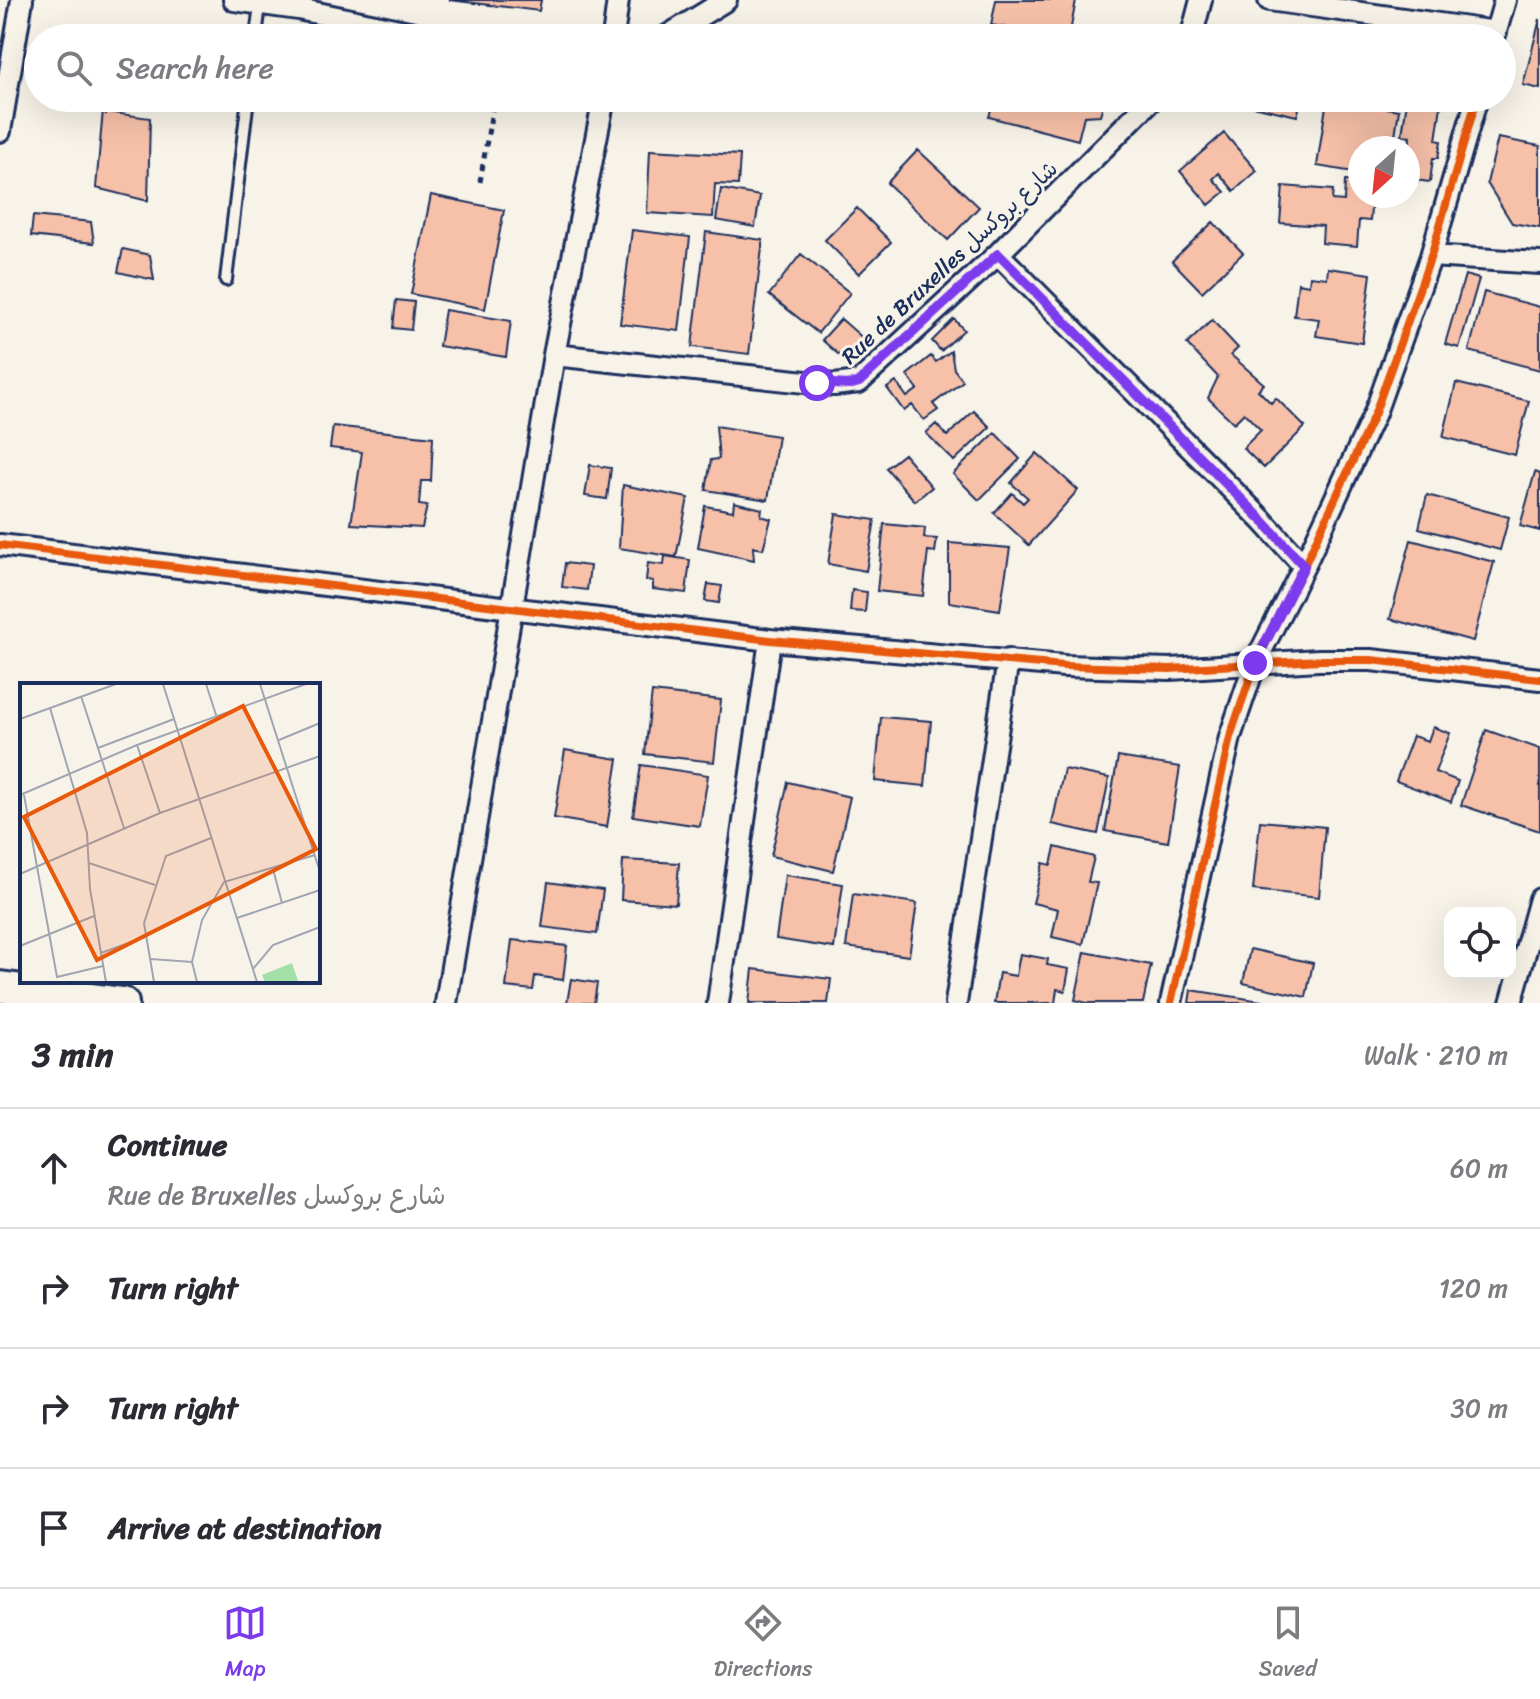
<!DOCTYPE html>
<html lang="en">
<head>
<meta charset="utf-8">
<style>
	body { margin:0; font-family:Sriracha,"Playpen Sans Arabic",sans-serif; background:#f2f2f3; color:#2b2b33 }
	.controls { position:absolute; right:24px; bottom:24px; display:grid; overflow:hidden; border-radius:16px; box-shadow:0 8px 32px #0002 }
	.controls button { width:72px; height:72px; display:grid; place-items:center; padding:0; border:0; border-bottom:2px solid #e1e1e2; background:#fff; color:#2b2b33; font:40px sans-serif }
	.compass { position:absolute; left:1348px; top:136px; width:72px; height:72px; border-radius:50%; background:#fff; box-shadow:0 8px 32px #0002; rotate:207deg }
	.stop { position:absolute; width:24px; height:24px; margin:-18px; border:6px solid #7c3aed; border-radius:50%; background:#fff }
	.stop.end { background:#7c3aed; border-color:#fff; box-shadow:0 2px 8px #0008 }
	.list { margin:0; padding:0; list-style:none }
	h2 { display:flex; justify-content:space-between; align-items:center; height:104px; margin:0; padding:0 32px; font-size:34px }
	h2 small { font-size:26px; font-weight:400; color:#7c7c81 }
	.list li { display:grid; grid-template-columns:52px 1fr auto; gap:24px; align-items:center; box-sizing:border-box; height:120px; padding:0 32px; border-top:2px solid #e1e1e2 }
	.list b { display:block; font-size:30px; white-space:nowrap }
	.list p { margin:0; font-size:26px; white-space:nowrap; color:#7c7c81 }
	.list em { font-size:26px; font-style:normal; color:#7c7c81 }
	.icon { flex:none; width:44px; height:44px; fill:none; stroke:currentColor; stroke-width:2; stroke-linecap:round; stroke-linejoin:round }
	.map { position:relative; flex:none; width:1540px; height:1003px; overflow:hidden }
	.search { position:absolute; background:#fff; box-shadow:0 8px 32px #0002; left:24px; right:24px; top:24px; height:88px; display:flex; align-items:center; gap:20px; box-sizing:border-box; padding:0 28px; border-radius:44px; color:#7c7c81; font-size:30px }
	.sheet { height:584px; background:#fff }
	nav { display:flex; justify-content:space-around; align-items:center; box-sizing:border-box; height:112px; border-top:2px solid #e1e1e2; background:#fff; font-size:22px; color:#7c7c81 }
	nav a { display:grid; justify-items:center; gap:4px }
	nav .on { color:#7c3aed }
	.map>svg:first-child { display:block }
	.building { fill:#f7c1a9; stroke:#1b2f5e; stroke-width:2 }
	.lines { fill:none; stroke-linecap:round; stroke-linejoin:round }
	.lane-casing { stroke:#1b2f5e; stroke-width:16 }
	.street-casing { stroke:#1b2f5e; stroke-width:26 }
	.secondary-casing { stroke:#1b2f5e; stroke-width:36 }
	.path { stroke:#1b2f5e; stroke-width:5; stroke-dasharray:6 6; stroke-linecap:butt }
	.lane { stroke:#f7f3e8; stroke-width:10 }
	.street { stroke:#f7f3e8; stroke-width:20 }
	.secondary { stroke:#f7f3e8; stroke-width:30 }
	.cycleway-casing { stroke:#f7f3e8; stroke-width:13 }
	.cycleway { stroke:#e8590c; stroke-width:8 }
	.route { stroke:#7c3aed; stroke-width:10 }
	.labels { text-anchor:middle; stroke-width:6; stroke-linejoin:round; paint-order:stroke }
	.street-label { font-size:22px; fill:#1b2f5e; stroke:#f7f3e8 }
	.inset-road { fill:none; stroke:#9fa5b1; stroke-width:2 }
	.view { fill:#e8590c; fill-opacity:0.15; stroke:#e8590c; stroke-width:4 }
	.inset-edge { fill:none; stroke:#1b2f5e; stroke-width:4 }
</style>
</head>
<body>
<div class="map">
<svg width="1540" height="1003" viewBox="0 0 1540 1003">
	<rect width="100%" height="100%" fill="#f7f3e8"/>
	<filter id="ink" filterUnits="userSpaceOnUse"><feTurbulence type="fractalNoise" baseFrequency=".0125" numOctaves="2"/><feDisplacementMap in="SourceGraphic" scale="16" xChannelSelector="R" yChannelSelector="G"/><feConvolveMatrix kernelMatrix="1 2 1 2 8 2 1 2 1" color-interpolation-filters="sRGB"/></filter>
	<g filter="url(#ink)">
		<path class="building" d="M449 0H541L539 11Z
			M996 0H1076L1069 38 991 25Z
			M1540 19V89L1523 85Z
			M1329 32 1381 38H1328Z
			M994 98H1075L1103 105 1100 115 1084 116 1078 140 989 117Z
			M1232 98H1302L1297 116 1231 101Z
			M1327 99 1399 110 1393 148H1360V173L1317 166Z
			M1407 101 1441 106 1436 140 1441 141 1438 158H1433L1430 182 1408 179 1410 136 1402 135Z
			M103 110 106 114 107 112 150 118 148 201 96 188Z
			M1224 133 1257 171 1234 191 1219 173 1213 179 1225 192 1209 205 1180 171Z
			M1498 138 1540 146V228L1512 223 1487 183Z
			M650 150 740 155 738 185 715 184 713 217 647 213Z
			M918 150 979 207 948 240 887 183Z
			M1345 181 1360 182V196H1372L1370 221 1359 220 1357 246 1322 243 1323 226 1280 223 1283 186 1333 190 1332 200 1344 201Z
			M721 189 760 196 755 227 716 220Z
			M431 195 504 210 485 309 411 294Z
			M857 208 891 242 859 274 825 240Z
			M33 216 91 222 94 243 31 236Z
			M1213 222 1243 253 1202 292 1172 261Z
			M632 230 690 237 679 331 620 324Z
			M706 232 763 240 749 354 692 347Z
			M123 249 150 255 154 280 118 272Z
			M801 254 850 293 818 333 769 295Z
			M1328 268 1371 274 1362 343 1316 336 1319 319 1294 316 1298 283 1309 285 1310 276 1327 278Z
			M1465 275 1479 279 1459 348 1445 344Z
			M1484 292 1540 307V370L1469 351Z
			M396 300 414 302 411 330 393 328Z
			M445 310 511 321 506 357 439 346Z
			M841 319 865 340 846 361 822 340Z
			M954 319 964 330 941 351 932 341Z
			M1212 320 1238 348 1231 355 1264 384 1258 390 1271 403 1276 398 1305 427 1264 468 1243 448 1261 430 1244 413 1234 423 1208 398 1218 377 1187 344Z
			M951 351 954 369 963 381 933 404 938 410 924 420 912 405 904 411 887 388 896 382 907 397 918 389 907 375 931 356 936 362Z
			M1456 383 1529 401 1515 455 1443 437Z
			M974 411 990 427 954 461 926 433 936 424 947 436Z
			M333 426 433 437 431 481H421L419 505 427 506 422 528 351 524 362 452 330 448Z
			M716 426 778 436 768 500 706 490 711 460 719 459Z
			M995 433 1020 459 979 500 953 474Z
			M1037 453 1078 490 1029 545 994 513 1012 493 1023 503 1028 498 1011 483Z
			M904 454 932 487 915 501 886 468Z
			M590 465 611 468 607 499 585 496Z
			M1535 472 1540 474V531L1520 526Z
			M623 485 688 498 676 557 619 548Z
			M1427 495 1509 517 1500 550 1419 528Z
			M734 502 762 509 761 516 771 519 763 549 753 547 754 560 698 548 705 506 733 511Z
			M836 514 875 520 866 571 828 564Z
			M884 524 925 528 924 538 937 539 935 552 928 551 923 596 877 591Z
			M1411 540 1494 562 1473 641 1390 619Z
			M949 543 1010 548 1000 610 949 602Z
			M665 556 690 560 686 593 653 589V581L646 580 648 563 664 565Z
			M565 563 590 566 587 590 562 587Z
			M708 584 722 586 719 603 705 601Z
			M852 590 867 592 865 612 850 611Z
			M652 692 721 700 714 762 645 754Z
			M881 717 931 721 925 786 875 781Z
			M1433 727 1450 733 1435 772 1458 781 1451 802 1396 781 1413 736 1428 741Z
			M1486 730 1540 749V831L1461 805Z
			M565 750 618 759 607 827 554 818Z
			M1118 757 1180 767 1168 842 1105 831Z
			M641 765 708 775 700 826 633 816Z
			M1064 769 1109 778 1098 834 1052 824Z
			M788 782 850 797 833 871 771 856Z
			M1260 821 1325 827 1319 897 1253 890Z
			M1055 847 1094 857 1088 882 1097 883 1083 944 1052 937 1058 909 1033 903 1043 863 1051 865Z
			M623 860 679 863 676 904 621 900Z
			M785 875 843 884 834 948 776 939Z
			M548 882 603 890 597 934 542 927Z
			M853 894 917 903 909 956 846 947Z
			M512 940 567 946 563 980 535 976 533 990 506 987Z
			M1250 949 1313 963 1306 997 1243 983Z
			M1085 952 1151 965 1143 1003H1087L1075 1000Z
			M1020 954 1048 959 1047 965 1069 969 1065 991 1057 989 1055 1003H994L999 973 1016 976Z
			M753 969 831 979 828 1003H749Z
			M571 979 597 983 594 1003H567Z
			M1191 990 1274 1003H1189Z"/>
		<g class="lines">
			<g class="lane-casing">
				<path id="lane" d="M256 38 260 4
					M226 280 248 98"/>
			</g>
			<g class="street-casing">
				<path id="street" d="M234 0 298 9 438 38
					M1269 0 1496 32
					M613 38 618 0
					M664 38 726 0
					M1191 38 1201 0
					M1494 38 1505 0
					M0 131 22 0
					M998 254 1262 520 1304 566
					M1431 256 1540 263
					M554 355 834 385 859 382 998 254 1153 98
					M0 545 770 640 1064 666 1170 669 1319 660H1371L1540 679
					M446 1003 554 355 604 98
					M718 1003 770 640
					M956 1003 1008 660
					M1171 1003 1230 737 1255 663 1304 566 1375 413 1431 256 1477 98
					M1511 1003 1540 899"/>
			</g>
			<g class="secondary-casing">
				<path id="secondary" d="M0 987 123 1003"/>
			</g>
			<path class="path" d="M480 182 494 98"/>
			<use href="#lane" class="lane"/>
			<use href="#street" class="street"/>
			<use href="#secondary" class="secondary"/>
			<g class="cycleway-casing">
				<path id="cycleway" d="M0 545 770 640 1064 666 1170 669 1319 660H1371L1540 679
					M1171 1003 1230 737 1255 663 1304 566 1375 413 1431 256 1477 98"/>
			</g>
			<use href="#cycleway" class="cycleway"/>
		</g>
	</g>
	<g class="lines" filter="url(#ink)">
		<path class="route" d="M817 383 849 385 859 382 998 254 1262 520 1304 566 1255 663"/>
	</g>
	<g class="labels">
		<g class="street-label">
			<text transform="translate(949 262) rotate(-43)" y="8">Rue de Bruxelles شارع بروكسل</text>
		</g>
	</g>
	<g transform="translate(20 683)">
		<rect width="300" height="300" fill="#f7f3e8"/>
		<path d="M272 280 278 298 245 299 242 292Z" fill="#a3e0a7"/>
		<path class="inset-road" d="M143 1 237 299M186 1 197 35M240 1 300 189M0 7 1 35M61 13 104 145M30 25 67 150 70 206 86 299M0 36 96 1M259 57 300 40M117 62 140 130M78 65 154 36M0 112 117 62 286 1M4 112 37 294 83 283M69 180 135 202M253 186 262 220M0 191 140 130 300 73M217 235 300 207M0 263 74 233M81 270 125 254M131 276 172 279M233 286 253 262 300 244M134 299 124 240 146 173 191 155M177 299 172 279 182 237 204 199 295 172"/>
		<path class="view" d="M223 23 296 166 77 277 4 134Z"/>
		<rect width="300" height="300" class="inset-edge"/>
	</g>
</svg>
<div class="controls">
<button><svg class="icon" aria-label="locate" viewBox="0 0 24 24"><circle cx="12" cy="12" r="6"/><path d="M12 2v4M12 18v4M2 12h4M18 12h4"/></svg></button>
</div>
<svg class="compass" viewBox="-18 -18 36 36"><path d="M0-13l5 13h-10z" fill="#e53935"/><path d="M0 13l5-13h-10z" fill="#7c7c81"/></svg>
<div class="stop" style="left:817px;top:383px"></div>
<div class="stop end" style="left:1255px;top:663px"></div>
<div class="search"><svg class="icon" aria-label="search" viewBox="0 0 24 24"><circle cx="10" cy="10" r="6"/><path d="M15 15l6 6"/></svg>Search here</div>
</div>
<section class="sheet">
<h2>3 min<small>Walk · 210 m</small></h2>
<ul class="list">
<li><svg class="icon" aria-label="ahead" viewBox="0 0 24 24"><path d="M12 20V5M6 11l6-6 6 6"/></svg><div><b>Continue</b><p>Rue de Bruxelles شارع بروكسل</p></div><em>60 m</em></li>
<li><svg class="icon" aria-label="right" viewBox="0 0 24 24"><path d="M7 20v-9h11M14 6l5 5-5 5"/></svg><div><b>Turn right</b></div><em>120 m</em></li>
<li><svg class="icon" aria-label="right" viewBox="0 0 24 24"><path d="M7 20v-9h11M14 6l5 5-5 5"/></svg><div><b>Turn right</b></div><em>30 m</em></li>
<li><svg class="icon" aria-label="arrive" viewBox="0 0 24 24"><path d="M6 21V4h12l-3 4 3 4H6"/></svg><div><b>Arrive at destination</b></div></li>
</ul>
</section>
<nav>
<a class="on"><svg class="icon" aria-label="map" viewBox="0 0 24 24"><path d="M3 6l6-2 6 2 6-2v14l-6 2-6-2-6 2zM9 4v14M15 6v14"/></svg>Map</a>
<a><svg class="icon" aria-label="directions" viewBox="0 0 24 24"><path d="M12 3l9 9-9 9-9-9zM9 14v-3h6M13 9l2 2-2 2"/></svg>Directions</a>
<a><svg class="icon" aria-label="saved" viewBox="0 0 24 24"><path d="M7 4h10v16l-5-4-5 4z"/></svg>Saved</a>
</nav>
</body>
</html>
